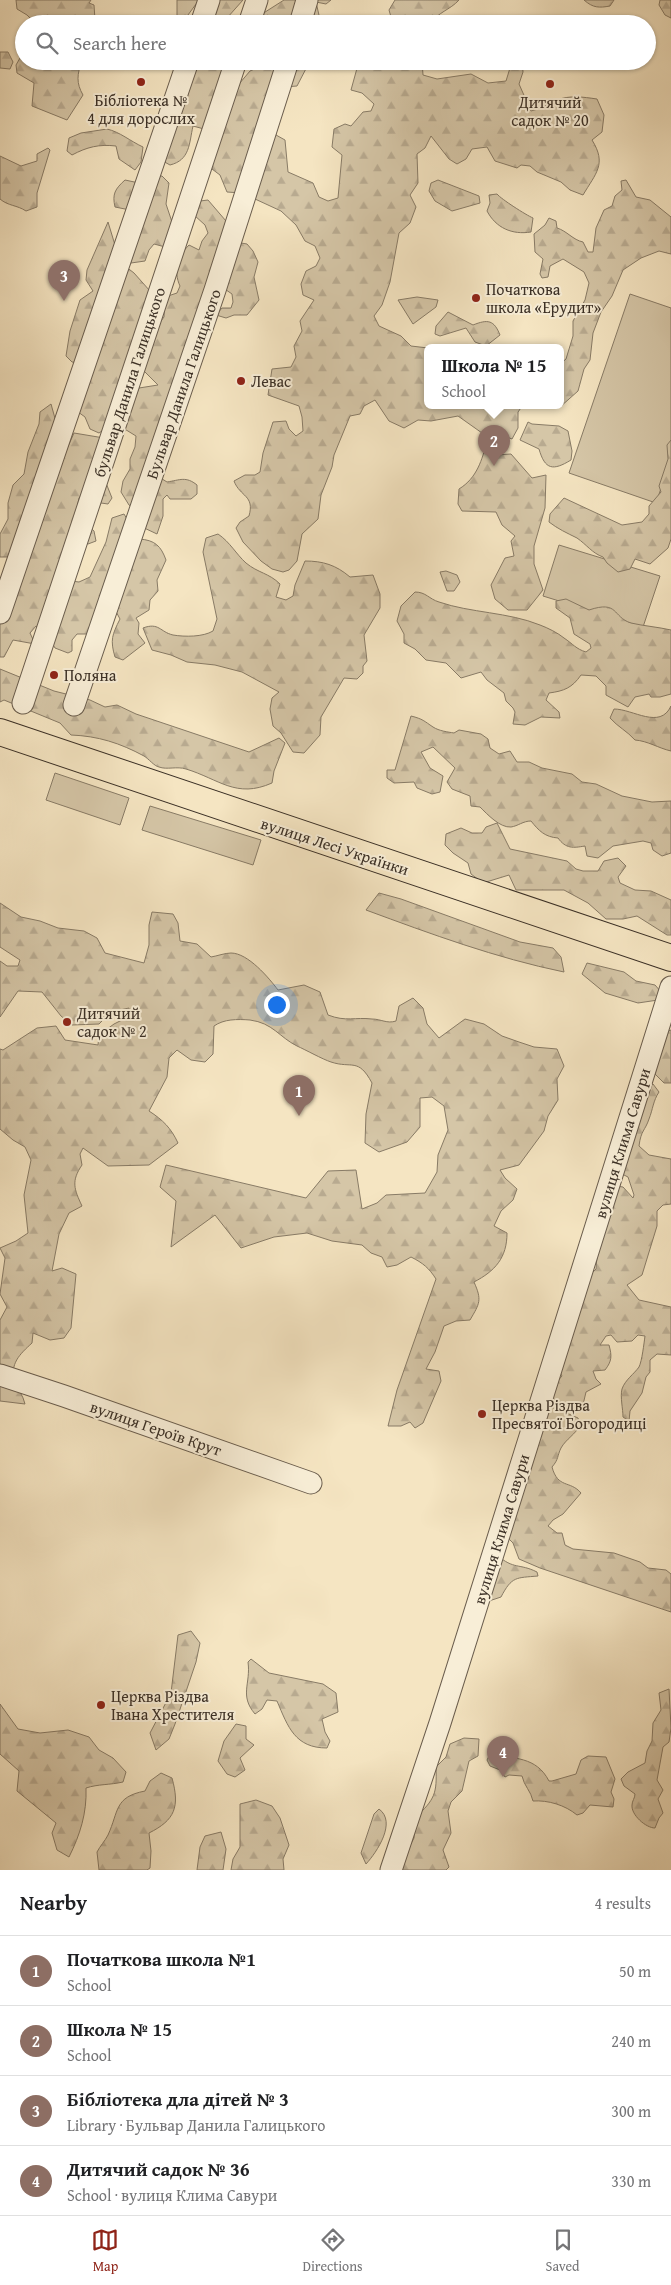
<!DOCTYPE html>
<html lang="en">
<head>
<meta charset="utf-8">
<style>
	body { margin:0; font-family:"Gentium Book Plus",serif; background:#f6f6f6; color:#202124 }
	.you { position:absolute; left:276px; top:1004px; width:18px; height:18px; margin:-12px; border:4px solid #fff; border-radius:50%; background:#1a73e8; box-shadow:0 0 0 8px #1a73e833 }
	.badge { display:grid; place-items:center; width:32px; height:32px; border-radius:50%; background:#8f2418; color:#fff; font-size:16px; font-weight:700 }
	.pin { position:absolute; translate:-50% -41px; filter:drop-shadow(0 1px 2px #0008) }
	.pin::after { content:''; position:absolute; top:26px; width:18px; height:15px; background:inherit; clip-path:polygon(0 0,100% 0,50% 100%) }
	.popup { position:absolute; left:424px; top:344px; width:140px; height:65px; box-sizing:border-box; display:grid; place-content:center; border-radius:8px; background:#fff; filter:drop-shadow(0 1px 4px #0005); font-size:16px; white-space:nowrap; color:#757577 }
	.popup b { font-size:19px; color:#202124 }
	.popup::after { content:''; position:absolute; left:50%; top:100%; margin-left:-10px; border:10px solid transparent; border-top-color:#fff }
	.list { margin:0; padding:0; list-style:none }
	h2 { display:flex; justify-content:space-between; align-items:center; height:65px; margin:0; padding:0 20px; font-size:21px }
	h2 small { font-size:16px; font-weight:400; color:#757577 }
	.list li { display:grid; grid-template-columns:32px 1fr auto; gap:15px; align-items:center; box-sizing:border-box; height:70px; padding:0 20px; border-top:1px solid #e0e0e0 }
	.list b { display:block; font-size:19px; white-space:nowrap }
	.list p { margin:0; font-size:16px; white-space:nowrap; color:#757577 }
	.list em { font-size:16px; font-style:normal; color:#757577 }
	.icon { flex:none; width:28px; height:28px; fill:none; stroke:currentColor; stroke-width:2; stroke-linecap:round; stroke-linejoin:round }
	.map { position:relative; flex:none; width:671px; height:1870px; overflow:hidden }
	.search { position:absolute; background:#fff; box-shadow:0 1px 4px #0004; left:15px; right:15px; top:15px; height:55px; display:flex; align-items:center; gap:12px; box-sizing:border-box; padding:0 18px; border-radius:28px; color:#757577; font-size:19px }
	.sheet { height:345px; background:#fff }
	nav { display:flex; justify-content:space-around; align-items:center; box-sizing:border-box; height:70px; border-top:1px solid #e0e0e0; background:#fff; font-size:14px; color:#757577 }
	nav a { display:grid; justify-items:center; gap:2px }
	nav .on { color:#8f2418 }
	.map>svg:first-child { display:block }
	.green { fill:#d5c6a7; stroke:#887b66 }
	.forest { fill:url(#forest-firs); stroke:#887b66 }
	.lines { fill:none; stroke-linecap:round; stroke-linejoin:round }
	.minor-casing { stroke:#6a5d4d; stroke-width:23 }
	.major-casing { stroke:#3b3026; stroke-width:28 }
	.minor { stroke:#f8eed7; stroke-width:21 }
	.major { stroke:#f5e5c2; stroke-width:26 }
	.poi-dot { fill:#8f2418; stroke:#f8eed7; stroke-width:2 }
	.labels { text-anchor:middle; stroke-width:4; stroke-linejoin:round; paint-order:stroke }
	.poi-label { font-size:16px; fill:#3b3026; stroke:#f8eed7; text-anchor:start }
	.street-label { font-size:16px; fill:#3b3026; stroke:#f8eed7 }
</style>
</head>
<body>
<div class="map">
<svg width="671" height="1870" viewBox="0 0 671 1870">
	<defs>
		<pattern id="forest-firs" width="22" height="20" patternUnits="userSpaceOnUse" patternTransform="scale(1.25)"><rect width="22" height="20" fill="#d5c6a7"/><path d="M5 1l3.5 6h-7zM16 11l3.5 6h-7z" fill="#b8aa90"/></pattern>
	</defs>
	<rect width="100%" height="100%" fill="#f5e5c2"/>
	<filter id="stains"><feTurbulence type="fractalNoise" baseFrequency=".004" numOctaves="4"/><feColorMatrix values="0 0 0 0 .2 0 0 0 0 .09 0 0 0 0 .02 0 0 0 .5 -.17"/></filter>
	<radialGradient id="worn" r=".72"><stop offset=".6" stop-color="#630" stop-opacity="0"/><stop offset="1" stop-color="#630" stop-opacity=".3"/></radialGradient>
	<path class="green" d="M630 294 671 308V459L656 503 569 473Z
		M559 545 660 576 643 627 543 596Z
		M55 773 129 798 120 825 46 800Z
		M150 806 261 840 253 865 142 830Z"/>
	<path class="forest" d="M16 0H91L89 3 94 5 95 20 88 24H36L27 15 17 9Z
		M177 0H199L185 19 177 17Z
		M204 0H243L227 18 226 24H207Z
		M284 0H331L326 4 316 2 321 24H255L262 14Z
		M395 0H459C450 10 438 12 430 24H393L389 10Z
		M584 0H614L610 6C599 8 593 8 584 0Z
		M660 0H671V18L665 15 659 5Z
		M24 51V61H82C77 74 76 83 83 95L67 120 32 106 34 83 17 73 16 65Z
		M0 52H8L13 62 10 69 0 68Z
		M167 61H223L227 67 204 129 193 126C189 144 190 160 170 165L161 160 177 68Z
		M257 61H310L297 86 284 87 273 125 276 135 285 140 288 172 313 183 319 197 328 201 338 198 342 155 332 147 334 129 345 124 351 126 363 112 371 111 374 104 362 93 351 90 359 61H422L423 75 437 79 471 74 488 83 506 81 510 68 522 61 523 72 519 84 531 111C541 109 547 104 557 100 570 95 583 97 597 99L604 115 602 132 592 140C607 164 596 173 583 195L570 190 561 182 537 172 530 166 521 165 517 168 495 161 487 147 472 149 466 159 457 164 449 159 431 136 425 148 417 154 418 183 410 195 416 207 410 223 399 233 390 282 382 305 374 316 379 326 401 336 411 346 428 348V405H523L518 412V428L512 439 499 434 482 433 458 416 431 421 418 420 404 428 389 421 375 400 364 406 360 414 350 416 334 455 332 467 321 495 318 519 302 534 297 561 289 570 283 572 272 569 261 561 243 542 236 528 240 522 249 516C255 495 240 497 234 481L245 475H255L260 472 263 453 273 422 286 421 289 429 296 436 303 431 302 417 299 406 268 395 272 369 291 367 296 357 294 346 302 331 300 321 314 300 303 295 301 284 306 271 316 266 320 258 315 246 305 241 296 225 281 211 242 193 227 192 220 175 212 169 208 156 239 84 250 71 259 67Z
		M107 129C120 132 130 141 143 147L141 162 135 170 119 159 116 146C99 144 87 147 72 155L67 151 69 138 81 133Z
		M48 148 50 150 37 193V207L26 211C17 205 8 206 0 199V156L21 166 37 161V154Z
		M141 176H162L169 183 166 204 174 228 169 248 154 244 149 250 145 261 131 263 127 257 130 210 115 207C112 194 115 189 125 180L139 183Z
		M438 180 479 196 480 203 452 211 435 201 429 191 431 183Z
		M626 180 636 197 650 200 671 217V254L659 251 641 258 623 270 612 296 601 312 593 333 590 360 584 369 578 391 560 407 536 405H560V364L566 359 573 336V321L585 300 589 283 584 272 563 259 550 266 548 277 542 278 540 274 543 259 535 252 534 234 545 225 549 218 556 221 557 228C567 231 573 240 583 242L588 252H593L596 228 604 210 612 206 615 196 622 190 621 181Z
		M497 194C501 199 526 215 533 218L531 232C512 235 496 228 487 211L490 203 489 195Z
		M208 200 226 221 235 242 247 244 253 251 258 262 254 277 259 300 247 315H234L226 318 216 315 222 308H231L233 302 232 294 219 285 159 477 167 482C180 480 186 476 197 485V494L191 499H170L167 495 163 499V516L157 534 140 526 142 514 129 505 121 492 123 481 130 469V459L135 447 136 436 123 428 139 388 158 385 141 368 149 337 164 317 165 297 177 293 180 286C173 271 178 256 189 245L199 250 202 241 208 233 205 225 194 215 200 201Z
		M108 222 115 245 80 363 72 362 66 356 70 331 80 300 93 291 86 280 87 270Z
		M125 266 134 273 150 291 112 424 99 433 90 429 85 417 74 409Z
		M417 297 438 300 436 307 413 324 398 300Z
		M448 312 473 325C488 319 494 320 500 335L486 346 475 342 466 328 440 336 435 334 436 326Z
		M51 404 56 422 9 557H0V534L8 519V503L13 485 24 474 28 452 39 424 40 412Z
		M528 422 532 424 559 426 568 431 572 451 571 460C553 471 545 470 539 449L520 440Z
		M74 433 104 438V478L112 498 108 504 94 502 83 493 79 498 77 508 87 525 94 531 96 541 88 544 73 538 71 581 79 582 90 577 106 542 112 518 124 514 139 539C155 540 161 546 166 560L157 580 158 591 150 600 149 610 136 618 139 623 138 634 145 643 123 660 115 657C110 640 112 635 120 619L113 606 90 634H77L72 640V651L68 653 55 648 47 634 36 626 30 633 35 644 13 640 4 657H0V599Z
		M671 440V539L668 548 650 564 635 559 630 569 618 572 607 563 603 557C592 553 587 545 577 538 567 533 558 529 549 522L550 514 564 498 622 525 642 522 649 514V506L661 492 659 486 668 459 667 445Z
		M487 441H491L495 455 511 454 532 478 546 475 545 508 534 546V564L543 590 527 610H508L495 599 491 585 505 558 514 556 511 541 515 536 502 525 496 512 462 511 458 504 459 489C477 478 482 460 487 441Z
		M218 534C230 542 236 554 246 563 258 573 269 573 280 584L276 597 286 600 293 596 295 585 305 561C323 561 336 565 350 577L373 575 380 594V608L364 635 367 661 363 666V673L357 679 344 678 321 717 320 735 304 753 293 752 281 733 273 726 270 709 272 698 279 692 242 672 215 665 187 662 171 655 152 650 143 628C159 622 160 632 173 635 185 637 203 637 213 631L217 619 203 552 206 538Z
		M446 571 457 575 460 582 454 591H447L440 572Z
		M415 592C426 592 429 599 439 602 471 613 508 612 540 625 548 628 558 633 564 638 573 644 576 649 586 652L591 648 590 644 574 634 570 618 556 608V601L566 599 589 610C619 600 612 617 631 623 644 626 658 627 671 630V694L660 697H651L649 694 635 697 628 707 606 695V686L596 676 581 675C572 688 564 691 549 693L546 700 559 712 560 718 541 717 525 725 513 724 515 712 513 708 506 701 504 693 487 680 481 672 461 678 446 663 426 660 415 649 404 643V634L397 621 401 606Z
		M0 669 54 691 90 700 105 707 117 705 136 714 249 752 279 738 285 743 274 771 272 783C236 799 219 779 186 769 177 766 167 770 159 767 154 766 149 759 144 756 120 743 98 736 71 735L60 723 4 700 0 702Z
		M671 706V751C658 748 648 741 635 740 627 731 618 727 610 718L614 709C633 709 660 730 671 706Z
		M411 716C423 719 424 721 433 727 439 731 448 732 454 733L459 730 481 734 488 739 490 748 499 754 510 751 517 762H529L542 768 572 774 582 782 596 784 622 796 652 802 671 801V853L662 856 653 850 651 843 643 841 613 846 598 858 587 856 585 846C573 848 566 849 558 838 545 837 539 831 531 821 523 821 518 826 511 827 500 828 487 814 480 807L471 806 470 796 452 789 447 782 455 768 433 747 421 752 430 768 443 776 440 792 432 794 417 788 414 782 394 783 387 778V770H395Z
		M497 823 510 849 567 861 576 869 583 871H598L604 861 618 858 626 866 618 877 620 883 635 890 651 891 671 900V935H667L637 916 623 919H606L588 903 564 890H516L509 875 483 883 471 874 468 863 453 853 445 845 446 834 461 828 472 833H482L486 827Z
		M379 893 401 899 520 942 553 948 561 957 564 972C496 958 431 934 366 910Z
		M0 903 21 917 40 921 58 928 84 931 97 938 105 953 144 963 149 945V925L152 912 173 914 178 923 180 941 197 944 211 957C217 956 225 953 231 953 248 953 269 978 278 990L304 985 320 992 328 1015C346 1022 355 1017 372 1019 381 1019 387 1024 396 1021L399 1006 413 998 423 1008 427 1024 439 1038 465 1019 484 1024 502 1036 519 1042 534 1047 557 1049 564 1066 557 1079 558 1100 548 1116 544 1131 519 1165 500 1170 505 1178 517 1189 513 1200 501 1211 494 1226 507 1233C507 1258 495 1271 474 1282 482 1300 480 1303 470 1320L456 1321 444 1326 435 1352 426 1369 439 1371 441 1381 423 1423 415 1428 410 1422 401 1426H388L397 1390 436 1279C429 1268 423 1263 411 1257L397 1265 387 1267 382 1257 371 1253 362 1245 332 1241 307 1233 274 1237 241 1248 215 1215 171 1247 176 1201 160 1187 166 1165 306 1198 328 1171 356 1170 362 1209 377 1203 386 1195 425 1193 437 1172 438 1155 448 1130 444 1106 432 1097 420 1098V1127L407 1142 379 1152 365 1143 366 1114 372 1083C358 1057 352 1069 331 1062 322 1059 306 1050 297 1046 279 1037 273 1023 250 1020 237 1019 224 1019 214 1026L213 1054 205 1062 191 1060 177 1050 169 1058 167 1077 149 1111C163 1120 171 1128 178 1143L149 1165 108 1166 83 1148 80 1154 82 1165C71 1181 74 1189 82 1206L69 1213 59 1234 52 1271 62 1268 76 1274 71 1328 64 1338 50 1340 33 1333 32 1343C20 1354 9 1364 15 1382 18 1390 23 1395 25 1404L0 1401V1320L7 1307 0 1294 5 1258 0 1248 16 1241 28 1233 24 1195 31 1160 25 1147 13 1140 0 1129V1049L3 1050 37 1028 56 1026 65 1040 98 1045 99 1035 114 1024 128 1017 129 1008 111 1012 99 1024 72 1025 61 1016 42 992 18 991 0 1017V961L7 966H18L20 960 0 947Z
		M587 963 624 972 636 981 655 985 662 993 658 1000 638 1003 605 993 582 974Z
		M671 1030V1083H664L652 1071 662 1033Z
		M653 1084 659 1092C653 1101 653 1109 649 1119 645 1131 641 1130 639 1146L649 1155 671 1159V1204L663 1205 657 1211V1226L642 1275 627 1285 639 1300 671 1307V1355L657 1354 650 1360V1372L646 1377 642 1393 630 1411 629 1421 623 1417C623 1409 620 1397 622 1389 625 1380 634 1374 639 1367 642 1361 644 1343 645 1336L638 1335 632 1341 617 1342 611 1335 606 1336 600 1345H609C612 1356 612 1361 605 1370L593 1371 596 1379 601 1384 586 1392 582 1409H576L545 1395 562 1376 559 1370 587 1269 593 1272 596 1269 597 1256 616 1186 623 1187 633 1198 634 1195 628 1177 620 1173 642 1088Z
		M546 1404 578 1418 580 1425C576 1434 566 1439 561 1448 557 1456 559 1459 552 1467 558 1489 570 1480 581 1493L563 1514 553 1520 548 1526 557 1533H562L565 1545 573 1549 614 1553 640 1562 648 1568 666 1570 671 1574V1612L540 1568 519 1559 513 1543 504 1534Z
		M497 1555C514 1570 519 1563 537 1572L538 1576C516 1578 512 1576 501 1597L489 1601Z
		M191 1631 200 1643 196 1662 175 1724 169 1739 156 1750 150 1733 171 1693 178 1635Z
		M251 1659 269 1673 323 1684 336 1693 338 1712 322 1719 325 1732 330 1741 327 1748C295 1748 288 1727 277 1701L267 1700 262 1709 255 1714C239 1695 251 1684 248 1662Z
		M669 1689 671 1728 669 1742 663 1747 657 1780 663 1790 658 1799 663 1813 659 1818 655 1828C646 1828 631 1815 632 1805 632 1801 635 1798 635 1794L624 1786 621 1779 628 1772 645 1763 647 1751 652 1741 653 1723 661 1710 659 1693Z
		M0 1704 18 1729 40 1733 68 1730 89 1737 99 1750 113 1758 126 1772 123 1782C110 1785 98 1784 86 1788 87 1813 80 1835 69 1857L57 1850 52 1833 56 1823 17 1791 19 1771 0 1754Z
		M236 1724 246 1726V1739L254 1745 240 1758 245 1770 235 1777 227 1774 218 1761 224 1741Z
		M464 1738 479 1739 478 1756 469 1761 462 1791 451 1802 448 1811 451 1833 443 1850 449 1867 446 1870H397L414 1838 415 1818C435 1799 437 1794 436 1767L446 1757 450 1744Z
		M490 1754C514 1759 536 1756 549 1781H552L576 1774 581 1760 588 1756 606 1757 615 1779 611 1792 614 1799 613 1807 590 1805 583 1813 577 1815C565 1805 548 1800 533 1801 531 1791 524 1786 522 1776L509 1775 505 1777 500 1770 490 1766 487 1760Z
		M161 1773 172 1778C180 1807 175 1820 149 1833L151 1851 150 1868 147 1870H99L97 1852C100 1846 105 1841 108 1835 119 1811 114 1797 145 1791L150 1781Z
		M256 1800 272 1806 280 1818 289 1845 283 1859 284 1870H231L233 1859 240 1847V1804Z
		M379 1809C397 1822 377 1852 366 1864L361 1853 374 1814Z
		M221 1832 226 1849 223 1870H197L200 1847 205 1836Z"/>
	<g class="lines">
		<g class="minor-casing">
			<path id="minor" d="M201 24 209 0
				M249 24 257 0
				M300 24 307 0
				M0 613 188 61
				M23 703 236 61
				M74 705 215 290 288 61
				M0 1375 64 1396 311 1483
				M391 1870 440 1723 671 987"/>
		</g>
		<g class="major-casing">
			<path id="major" d="M0 732 671 958"/>
		</g>
		<use href="#minor" class="minor"/>
		<use href="#major" class="major"/>
	</g>
	<g class="poi-dot">
		<circle cx="141" cy="82" r="5"/>
		<circle cx="550" cy="84" r="5"/>
		<circle cx="476" cy="298" r="5"/>
		<circle cx="241" cy="381" r="5"/>
		<circle cx="54" cy="675" r="5"/>
		<circle cx="67" cy="1022" r="5"/>
		<circle cx="482" cy="1414" r="5"/>
		<circle cx="101" cy="1705" r="5"/>
	</g>
	<g class="labels">
		<g class="poi-label">
			<text x="141" y="106" text-anchor="middle">Бібліотека №<tspan x="141" dy="18">4 для дорослих</tspan></text>
			<text x="550" y="108" text-anchor="middle">Дитячий<tspan x="550" dy="18">садок № 20</tspan></text>
			<text x="486" y="295">Початкова<tspan x="486" dy="18">школа «Ерудит»</tspan></text>
			<text x="251" y="387">Левас</text>
			<text x="64" y="681">Поляна</text>
			<text x="77" y="1019">Дитячий<tspan x="77" dy="18">садок № 2</tspan></text>
			<text x="492" y="1411">Церква Різдва<tspan x="492" dy="18">Пресвятої Богородиці</tspan></text>
			<text x="111" y="1702">Церква Різдва<tspan x="111" dy="18">Івана Хрестителя</tspan></text>
		</g>
		<g class="street-label">
			<text transform="translate(129 382) rotate(-72)" y="6">бульвар Данила Галицького</text>
			<text transform="translate(183 384) rotate(-71)" y="6">Бульвар Данила Галицького</text>
			<text transform="translate(335 846) rotate(18)" y="6">вулиця Лесі Українки</text>
			<text transform="translate(622 1143) rotate(-73)" y="6">вулиця Клима Савури</text>
			<text transform="translate(156 1428) rotate(19)" y="6">вулиця Героїв Крут</text>
			<text transform="translate(501 1529) rotate(-73)" y="6">вулиця Клима Савури</text>
		</g>
	</g>
	<rect width="100%" height="100%" filter="url(#stains)"/>
	<rect width="100%" height="100%" fill="url(#worn)"/>
</svg>
<div class="you"></div>
<div class="pin badge" style="left:299px;top:1116px;background:#8d6e63">1</div>
<div class="pin badge" style="left:494px;top:466px;background:#8d6e63">2</div>
<div class="popup"><b>Школа № 15</b>School</div>
<div class="pin badge" style="left:64px;top:301px;background:#8d6e63">3</div>
<div class="pin badge" style="left:503px;top:1777px;background:#8d6e63">4</div>
<div class="search"><svg class="icon" aria-label="search" viewBox="0 0 24 24"><circle cx="10" cy="10" r="6"/><path d="M15 15l6 6"/></svg>Search here</div>
</div>
<section class="sheet">
<h2>Nearby<small>4 results</small></h2>
<ul class="list">
<li><span class="badge" style="background:#8d6e63">1</span><div><b>Початкова школа №1</b><p>School</p></div><em>50 m</em></li>
<li><span class="badge" style="background:#8d6e63">2</span><div><b>Школа № 15</b><p>School</p></div><em>240 m</em></li>
<li><span class="badge" style="background:#8d6e63">3</span><div><b>Бібліотека дла дітей № 3</b><p>Library · Бульвар Данила Галицького</p></div><em>300 m</em></li>
<li><span class="badge" style="background:#8d6e63">4</span><div><b>Дитячий садок № 36</b><p>School · вулиця Клима Савури</p></div><em>330 m</em></li>
</ul>
</section>
<nav>
<a class="on"><svg class="icon" aria-label="map" viewBox="0 0 24 24"><path d="M3 6l6-2 6 2 6-2v14l-6 2-6-2-6 2zM9 4v14M15 6v14"/></svg>Map</a>
<a><svg class="icon" aria-label="directions" viewBox="0 0 24 24"><path d="M12 3l9 9-9 9-9-9zM9 14v-3h6M13 9l2 2-2 2"/></svg>Directions</a>
<a><svg class="icon" aria-label="saved" viewBox="0 0 24 24"><path d="M7 4h10v16l-5-4-5 4z"/></svg>Saved</a>
</nav>
</body>
</html>
